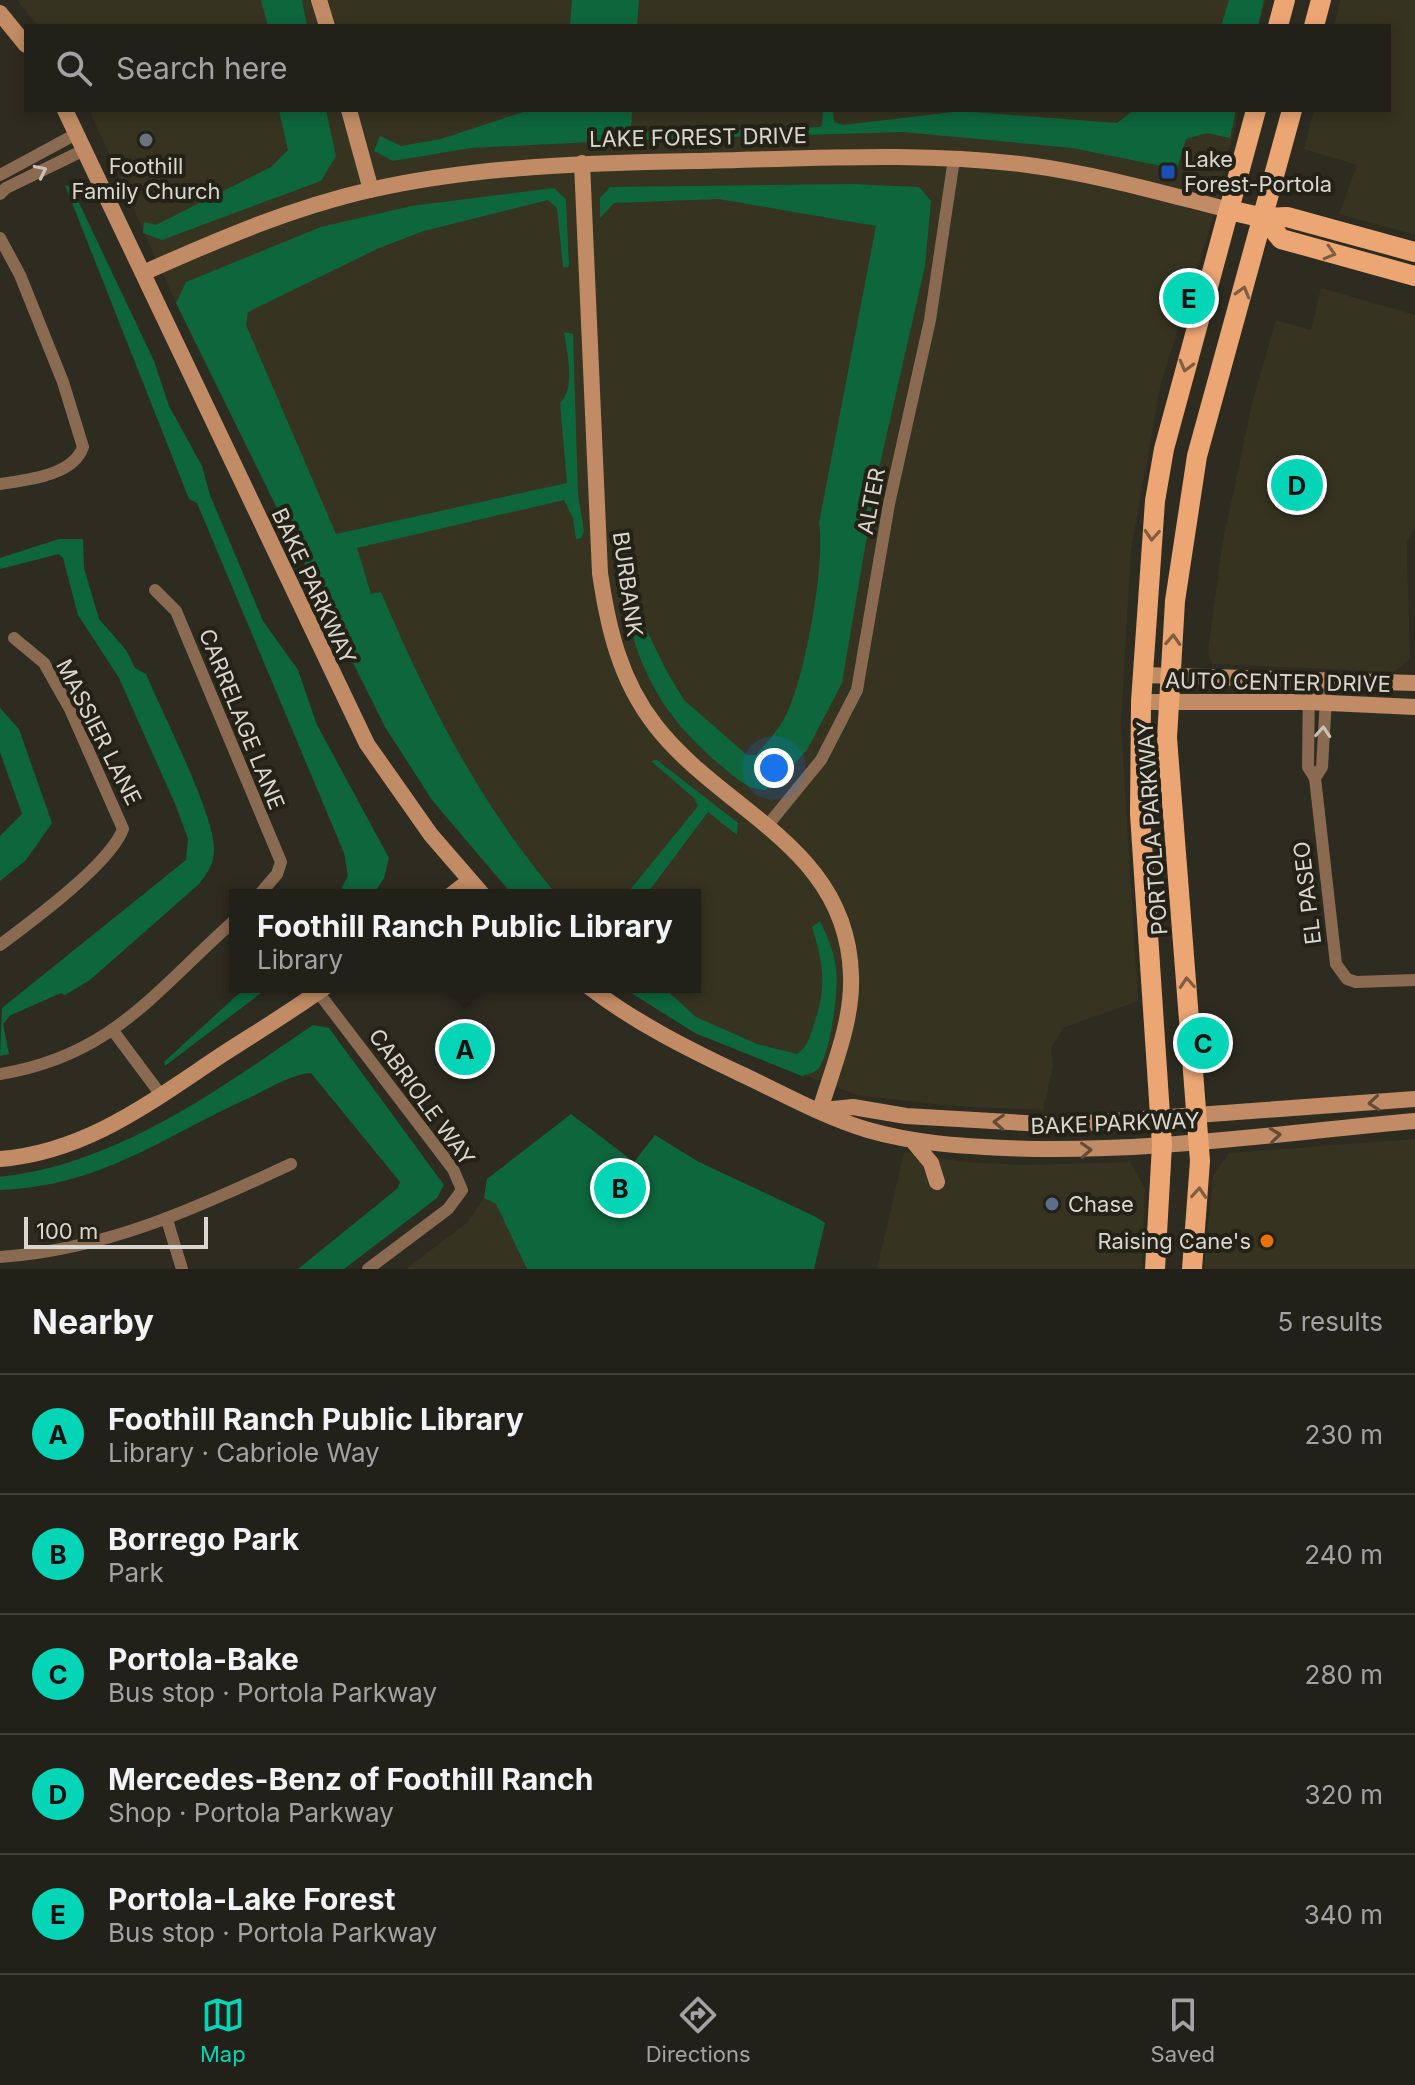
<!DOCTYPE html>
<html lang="en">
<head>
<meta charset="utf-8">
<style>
	body { margin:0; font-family:Inter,sans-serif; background:#2e2e26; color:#f1f3f6 }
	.scale { position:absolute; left:24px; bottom:20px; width:184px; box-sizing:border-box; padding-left:8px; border:4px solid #d8d6cf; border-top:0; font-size:22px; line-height:28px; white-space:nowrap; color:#d8d6cf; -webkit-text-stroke:6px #242217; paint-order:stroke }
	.you { position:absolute; left:774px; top:768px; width:28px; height:28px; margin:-20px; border:6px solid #fff; border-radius:50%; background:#1a73e8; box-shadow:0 0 0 12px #1a73e833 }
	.badge { display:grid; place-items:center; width:52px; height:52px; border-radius:50%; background:#04d5b6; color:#111; font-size:26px; font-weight:700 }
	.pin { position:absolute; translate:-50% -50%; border:4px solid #fff; box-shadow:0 2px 8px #0006 }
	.popup { position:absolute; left:229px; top:889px; width:472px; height:104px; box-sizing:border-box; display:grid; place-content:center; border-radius:0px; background:#222119; filter:drop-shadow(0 2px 6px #0005); font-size:26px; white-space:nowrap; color:#a2a3a2 }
	.popup b { font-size:30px; color:#f1f3f6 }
	.popup::after { content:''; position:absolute; left:50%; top:100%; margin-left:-16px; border:16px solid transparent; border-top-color:#222119 }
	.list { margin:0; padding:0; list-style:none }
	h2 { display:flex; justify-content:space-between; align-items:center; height:104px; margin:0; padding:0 32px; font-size:34px }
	h2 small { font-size:26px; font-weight:400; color:#a2a3a2 }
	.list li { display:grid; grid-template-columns:52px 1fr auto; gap:24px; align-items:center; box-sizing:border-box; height:120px; padding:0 32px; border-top:2px solid #3f3e38 }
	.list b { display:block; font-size:30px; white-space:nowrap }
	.list p { margin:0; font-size:26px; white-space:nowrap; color:#a2a3a2 }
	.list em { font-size:26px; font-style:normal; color:#a2a3a2 }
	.icon { flex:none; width:44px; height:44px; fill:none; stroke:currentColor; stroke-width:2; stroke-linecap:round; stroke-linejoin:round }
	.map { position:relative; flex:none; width:1415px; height:1269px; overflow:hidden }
	.search { position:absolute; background:#222119; box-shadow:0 4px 12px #0003; left:24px; right:24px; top:24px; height:88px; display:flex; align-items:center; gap:20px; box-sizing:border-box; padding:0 28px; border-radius:0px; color:#a2a3a2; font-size:30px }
	.sheet { height:704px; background:#222119 }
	nav { display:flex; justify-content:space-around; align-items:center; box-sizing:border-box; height:112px; border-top:2px solid #3f3e38; background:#222119; font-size:22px; color:#a2a3a2 }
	nav a { display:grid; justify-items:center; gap:4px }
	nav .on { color:#04d5b6 }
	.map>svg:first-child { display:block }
	.built { fill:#363321 }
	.green { fill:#0e663d }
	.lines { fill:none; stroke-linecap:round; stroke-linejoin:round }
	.street { stroke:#8b6a52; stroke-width:12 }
	.secondary { stroke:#c18c65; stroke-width:16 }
	.primary { stroke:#eba673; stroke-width:20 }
	.oneway { stroke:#c9c0b6 }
	.oneway2 { stroke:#7e5d40 }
	.oneway3 { stroke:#634c36 }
	.worship-dot { fill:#6b7280; stroke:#242217; stroke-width:3 }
	.transit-dot { fill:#1a4fb4; stroke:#242217; stroke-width:3 }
	.service-dot { fill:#5c6f8a; stroke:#242217; stroke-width:3 }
	.food-dot { fill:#e8710a; stroke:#242217; stroke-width:3 }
	.labels { text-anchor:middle; stroke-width:8; stroke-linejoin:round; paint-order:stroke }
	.street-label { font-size:22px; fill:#d8d6cf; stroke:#242217 }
	.poi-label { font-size:22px; fill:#d8d6cf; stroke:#242217; text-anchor:start }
</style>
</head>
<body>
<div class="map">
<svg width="1415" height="1269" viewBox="0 0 1415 1269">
	<rect width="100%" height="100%" fill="#2e2c21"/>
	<path class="built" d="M17 0H1266L1259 26H38Z
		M1340 0H1415V235L1339 214 1357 165 1304 149 1314 110H1389V26H1334Z
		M89 110H1239L1208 235 1161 383 1131 549 1121 724 1138 1001 1063 1028 1051 1048 1053 1066 1043 1110 951 1106 857 1095 695 1033 640 999 622 987H695V895H513L502 884 432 800 360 680 176 303Z
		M1321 288 1415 315V528L1407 542V557L1410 658 1394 672 1212 664 1208 652 1222 546 1252 403 1276 320 1311 330Z
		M1415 1139V1269H1204L1213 1176 1229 1153Z
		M904 1152 964 1162 1022 1165 1130 1162 1145 1189 1142 1269H877Z
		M484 1198 496 1204 527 1269H406L468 1222Z"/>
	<path class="green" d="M261 0H302L307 26H268Z
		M572 0H639L637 26H570Z
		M1229 0H1264L1258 26H1221Z
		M279 110H326L336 156 321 181 162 240 143 233 144 222 156 225 271 167 288 150Z
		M529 110H632L631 133 819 127 822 126 823 110H833L834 122 843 125 961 111 1117 123 1134 110H1236L1230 138 1207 133 1186 139 1177 169 1072 148 904 132 631 140 471 148 393 161 374 151 380 136 401 146 441 139Z
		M852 184 919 187 931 201 925 266 877 477 842 683 807 750 775 785 765 790C745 789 734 776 718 763 641 698 624 630 616 534L628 543 633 602 666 670 684 700 747 755H756C765 744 776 733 783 721 804 687 826 562 819 523L876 226 719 199 614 203 600 218V198L610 187Z
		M65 185 72 188 154 361 169 406 202 466 210 495 263 621 298 670 317 725 389 858 384 878 373 895H338L348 876 344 853 197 503 189 499Z
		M554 188 566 199 569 267H563L557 208 548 200 424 231 379 248 248 312 246 325 336 534 567 483 560 403C576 387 567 353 564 332L573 334 578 494 584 531 581 538 576 539 573 518 564 500 357 548 371 594 381 592C427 701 480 804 557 895H513L432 800 385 727 176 303 186 282 321 227 411 206Z
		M59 539H83L84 568 99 619 126 650 135 668 146 674C161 710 216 818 214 850 214 864 207 874 199 884L90 980 65 995 61 993 11 1015 3 1024 9 1054 0 1056 2 1008 186 860 188 839 176 806 119 678 78 615 63 558 59 554 0 569V558Z
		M0 708 19 729 52 823 26 860 0 881V836L22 814 0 752Z
		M657 760 738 823 737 835 708 812 646 895H626L698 806 694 798 651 761Z
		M820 921C827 936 834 951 836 968 839 990 831 1050 819 1068 815 1073 808 1074 802 1076L695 1033 622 987H663L696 1017 757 1044 797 1054C809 1046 810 1035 815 1021 827 985 823 963 812 927Z
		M246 987H269L165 1066 164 1062Z
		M313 1025 329 1028 444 1185 437 1198 344 1269H298L398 1188 400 1182 311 1073C291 1074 268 1089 249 1098 160 1138 102 1186 0 1190V1177C117 1164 218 1090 313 1025Z
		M571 1114 634 1162 655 1135 699 1162 816 1217 825 1223 814 1269H527L496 1204 484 1198 487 1179Z"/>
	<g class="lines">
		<path class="street" d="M0 175 76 134
			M0 194 6 188 84 150
			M0 238 20 275 63 382 83 447C73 476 26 480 0 484
			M155 590 176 611 281 862 277 874 259 895
			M1309 681 1308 767 1315 778 1336 964 1347 979 1356 982 1415 980
			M1315 778 1322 767 1327 682
			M767 826 821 760 857 690 889 504 930 320 954 159
			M0 945C32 921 110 864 123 829L70 709 44 663 14 638
			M318 992 453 1169 462 1190 448 1209 368 1269
			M114 1032 161 1095
			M0 1074C112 1056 155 991 235 920
			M167 1220 182 1269
			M0 1257C105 1250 197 1208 291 1164"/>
		<path class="secondary" d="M319 0 327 26
			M0 13 26 45
			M65 110 367 744 431 835 483 895
			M349 110 371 190
			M582 163 600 573C608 628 620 680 655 725 723 813 847 846 851 975 853 1021 833 1067 820 1110
			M143 273C217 240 291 208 370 190 476 166 587 163 695 161 806 159 917 151 1028 165 1096 174 1162 193 1229 210
			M1143 675 1415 683
			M1141 702H1308L1415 707
			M451 895 469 881
			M589 987C636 1023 688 1049 741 1074 782 1093 824 1117 868 1130 913 1143 959 1146 1005 1148 1143 1154 1279 1133 1415 1121
			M823 1110 853 1107 906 1116 1060 1125 1415 1099
			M912 1140 931 1163 937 1182
			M0 1159C87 1152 152 1101 223 1054 257 1032 292 1011 325 987"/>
		<path class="primary" d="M1278 26 1285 0
			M1314 26 1321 0
			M1229 210 1264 218 1287 217 1415 252
			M1264 218 1281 239 1415 276
			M1155 1269 1162 1145 1140 814 1141 702 1155 501 1164 449 1256 110
			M1192 1269 1200 1161 1167 738 1175 601 1197 456 1292 110"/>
	</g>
	<defs><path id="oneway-chevron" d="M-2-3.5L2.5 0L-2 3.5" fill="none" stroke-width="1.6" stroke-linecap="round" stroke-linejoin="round" transform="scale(2)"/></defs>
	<g class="oneway">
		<use href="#oneway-chevron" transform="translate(41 171) rotate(-26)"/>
		<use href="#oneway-chevron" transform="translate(1323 732) rotate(-86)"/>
	</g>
	<g class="oneway2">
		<use href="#oneway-chevron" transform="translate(1330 253) rotate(16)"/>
		<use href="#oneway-chevron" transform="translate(1243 292) rotate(-74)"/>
		<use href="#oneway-chevron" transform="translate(1186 366) rotate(105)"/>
		<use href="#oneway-chevron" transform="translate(1152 535) rotate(94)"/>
		<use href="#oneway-chevron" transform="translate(1173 640) rotate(-87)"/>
		<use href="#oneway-chevron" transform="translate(1187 983) rotate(-94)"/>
		<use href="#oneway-chevron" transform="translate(1199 1193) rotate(-86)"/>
	</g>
	<g class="oneway3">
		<use href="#oneway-chevron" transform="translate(1374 1103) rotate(175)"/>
		<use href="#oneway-chevron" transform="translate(999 1122) rotate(-177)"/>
		<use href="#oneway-chevron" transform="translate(1275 1135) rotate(-6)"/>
		<use href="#oneway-chevron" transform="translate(1086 1150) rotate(-3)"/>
	</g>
	<circle class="worship-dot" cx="146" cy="140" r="8"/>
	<rect class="transit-dot" x="1160" y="164" width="16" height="16" rx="4"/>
	<circle class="service-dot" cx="1052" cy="1204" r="8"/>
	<circle class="food-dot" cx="1267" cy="1241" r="8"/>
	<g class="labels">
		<g class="street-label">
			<text transform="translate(698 137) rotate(-1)" y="8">LAKE FOREST DRIVE</text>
			<text transform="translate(871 501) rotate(-79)" y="8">ALTER</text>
			<text transform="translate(628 584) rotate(82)" y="8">BURBANK</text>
			<text transform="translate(314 586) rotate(65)" y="8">BAKE PARKWAY</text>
			<text transform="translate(1278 682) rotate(1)" y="8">AUTO CENTER DRIVE</text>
			<text transform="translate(242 719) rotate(68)" y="8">CARRELAGE LANE</text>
			<text transform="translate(99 732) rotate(63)" y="8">MASSIER LANE</text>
			<text transform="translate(1152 828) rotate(-94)" y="8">PORTOLA PARKWAY</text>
			<text transform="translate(1307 893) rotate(-97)" y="8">EL PASEO</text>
			<text transform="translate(422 1097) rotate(54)" y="8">CABRIOLE WAY</text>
			<text transform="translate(1115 1123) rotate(-2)" y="8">BAKE PARKWAY</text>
		</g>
		<g class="poi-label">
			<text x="1184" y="167">Lake<tspan x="1184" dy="25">Forest-Portola</tspan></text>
			<text x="146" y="174" text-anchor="middle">Foothill<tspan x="146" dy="25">Family Church</tspan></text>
			<text x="1068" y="1212">Chase</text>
			<text x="1251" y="1249" text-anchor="end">Raising Cane's</text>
		</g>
	</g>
</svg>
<div class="scale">100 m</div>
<div class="you"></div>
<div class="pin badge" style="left:465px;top:1049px">A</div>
<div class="popup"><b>Foothill Ranch Public Library</b>Library</div>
<div class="pin badge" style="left:620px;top:1188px">B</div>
<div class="pin badge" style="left:1203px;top:1043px">C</div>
<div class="pin badge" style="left:1297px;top:485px">D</div>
<div class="pin badge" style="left:1189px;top:298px">E</div>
<div class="search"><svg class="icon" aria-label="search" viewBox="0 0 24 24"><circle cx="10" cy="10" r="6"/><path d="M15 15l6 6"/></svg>Search here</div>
</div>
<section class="sheet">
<h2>Nearby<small>5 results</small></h2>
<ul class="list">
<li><span class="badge">A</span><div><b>Foothill Ranch Public Library</b><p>Library · Cabriole Way</p></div><em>230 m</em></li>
<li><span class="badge">B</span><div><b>Borrego Park</b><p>Park</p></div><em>240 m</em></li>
<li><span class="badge">C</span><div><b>Portola-Bake</b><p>Bus stop · Portola Parkway</p></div><em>280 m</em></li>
<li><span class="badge">D</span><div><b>Mercedes-Benz of Foothill Ranch</b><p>Shop · Portola Parkway</p></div><em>320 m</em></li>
<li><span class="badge">E</span><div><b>Portola-Lake Forest</b><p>Bus stop · Portola Parkway</p></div><em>340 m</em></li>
</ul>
</section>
<nav>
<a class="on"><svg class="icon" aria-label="map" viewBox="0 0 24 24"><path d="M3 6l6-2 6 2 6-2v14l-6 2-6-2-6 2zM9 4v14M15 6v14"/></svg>Map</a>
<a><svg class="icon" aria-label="directions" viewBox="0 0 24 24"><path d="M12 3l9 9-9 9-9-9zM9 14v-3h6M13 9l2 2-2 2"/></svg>Directions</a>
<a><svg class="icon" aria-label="saved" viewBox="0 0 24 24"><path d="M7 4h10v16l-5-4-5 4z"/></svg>Saved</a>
</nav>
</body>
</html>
